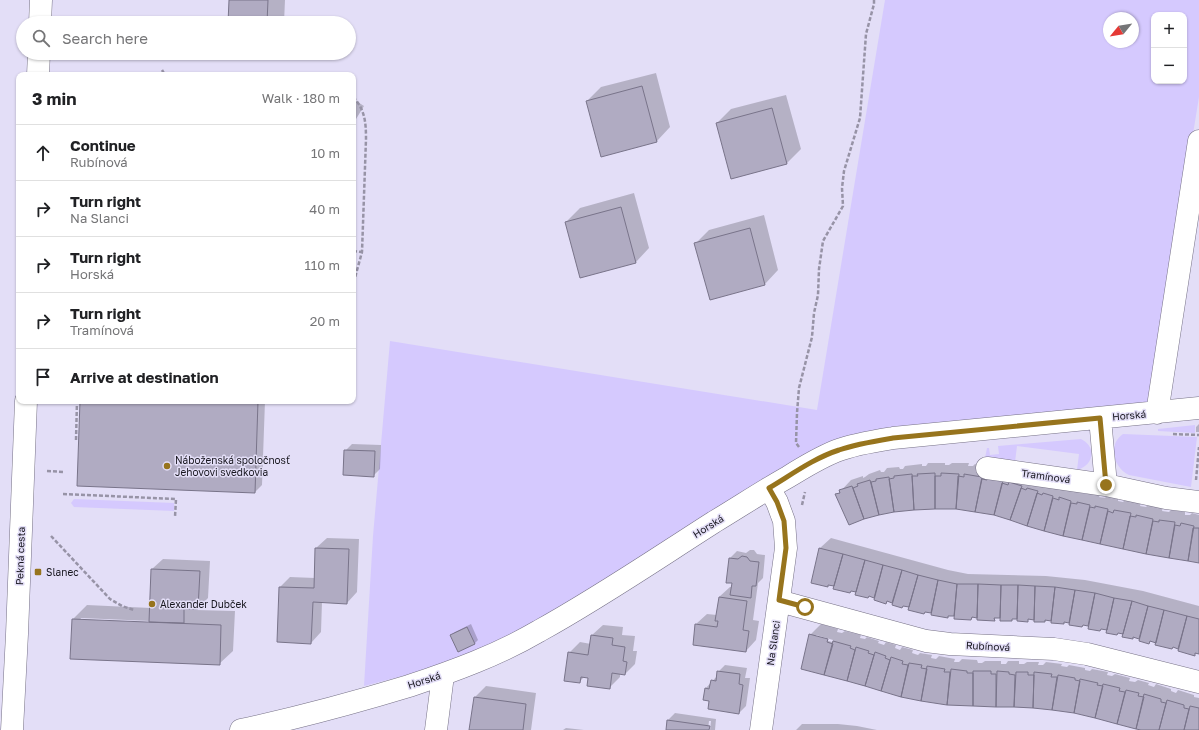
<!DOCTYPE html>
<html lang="en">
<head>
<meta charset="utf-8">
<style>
	body { margin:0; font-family:"Golos Text",sans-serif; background:#f6f6f6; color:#202124 }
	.controls { position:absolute; right:12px; top:12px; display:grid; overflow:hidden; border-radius:8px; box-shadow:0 1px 3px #0004 }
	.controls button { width:36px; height:36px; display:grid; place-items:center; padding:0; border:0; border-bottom:1px solid #e0e0e0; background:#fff; color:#202124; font:20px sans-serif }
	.compass { position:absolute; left:1103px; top:12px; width:36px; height:36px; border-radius:50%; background:#fff; box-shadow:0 1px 3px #0004; rotate:240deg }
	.stop { position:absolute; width:12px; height:12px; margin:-9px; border:3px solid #97741d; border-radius:50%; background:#fff }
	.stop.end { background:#97741d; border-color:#fff; box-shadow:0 1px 4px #0008 }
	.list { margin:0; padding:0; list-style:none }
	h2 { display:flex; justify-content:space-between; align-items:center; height:52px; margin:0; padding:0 16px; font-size:17px }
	h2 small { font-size:13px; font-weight:400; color:#757577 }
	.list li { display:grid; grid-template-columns:26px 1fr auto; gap:12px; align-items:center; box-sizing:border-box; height:56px; padding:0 16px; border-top:1px solid #e0e0e0 }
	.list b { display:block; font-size:15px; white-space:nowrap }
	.list p { margin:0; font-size:13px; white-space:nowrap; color:#757577 }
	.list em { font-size:13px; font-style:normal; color:#757577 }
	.icon { flex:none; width:22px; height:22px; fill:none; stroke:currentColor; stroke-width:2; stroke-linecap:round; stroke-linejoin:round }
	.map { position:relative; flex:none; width:1199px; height:730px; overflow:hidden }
	.search { position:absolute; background:#fff; box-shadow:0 1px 3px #0004; left:16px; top:16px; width:340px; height:44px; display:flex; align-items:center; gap:10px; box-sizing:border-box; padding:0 14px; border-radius:22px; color:#757577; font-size:15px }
	.panel { position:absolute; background:#fff; box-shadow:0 1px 3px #0004; left:16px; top:72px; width:340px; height:332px; border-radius:8px }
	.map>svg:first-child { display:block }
	.green { fill:#d5c9fe; fill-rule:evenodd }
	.shadow { fill:#0003; fill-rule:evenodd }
	.building { fill:#b0abc2; stroke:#79748a }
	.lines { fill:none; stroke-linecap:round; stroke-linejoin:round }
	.minor-casing { stroke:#767186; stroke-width:23 }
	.path { stroke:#9793a6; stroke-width:2.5; stroke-dasharray:4 2; stroke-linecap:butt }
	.minor { stroke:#fff; stroke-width:22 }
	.route { stroke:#97741d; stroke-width:5 }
	.poi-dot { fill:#97741d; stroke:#e3def7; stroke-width:1.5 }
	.labels { text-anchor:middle; stroke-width:3; stroke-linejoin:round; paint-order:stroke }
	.street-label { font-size:10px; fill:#18171f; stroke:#e3def7 }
	.poi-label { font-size:10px; fill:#18171f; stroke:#e3def7; text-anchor:start }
</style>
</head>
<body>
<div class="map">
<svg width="1199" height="730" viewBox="0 0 1199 730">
	<rect width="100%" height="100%" fill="#e3def7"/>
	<path class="green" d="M885 0H1199V97L1168 287 1151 406 892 431 503 640 470 655 410 674 364 686 373 536 390 341 817 410ZM1154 15H1184V81H1154ZM1109 18H1133V42H1109Z
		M1195 425V433L1158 431V429Z
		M1123 434 1197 437 1191 487 1129 475C1114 468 1107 445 1123 434Z
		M1081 439C1097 447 1094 465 1077 470L1079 454 1017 446 1015 462 985 458 987 448H989L990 455 999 454 998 446Z
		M74 499 174 503V511L74 507 71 503Z"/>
	<path class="shadow" d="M230 0H285L284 23H229Z
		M656 73 670 127 657 141 602 156 587 101 601 87Z
		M786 95 801 149 787 163 732 178 717 123 731 109Z
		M353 99 364 106 353 124Z
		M634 193 649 248 636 262 566 222 580 208Z
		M764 215 778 270 765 284 710 299 695 244 709 230Z
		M81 401H265L262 485 255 492Z
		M1199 424V432H1196V427Z
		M352 444 381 445 380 469 373 476 345 451Z
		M928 463H945V465H949L952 463H969L968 466H973L975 464 992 466 1081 490V493L1087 494 1088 492 1100 495 1099 497 1105 498 1107 496 1118 499V501L1123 502 1125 500 1141 503 1140 506 1146 507 1148 505 1163 508 1162 511 1169 512 1171 510 1185 512V515H1190L1192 513 1199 515V562L1123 548 1044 530 994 514 956 508 914 509 893 511 863 518 837 495 851 480 863 476V478L865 477 869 474 880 470 881 472H884L887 468 899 467 900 469H903L905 466 922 464V466H926Z
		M327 538 359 539 357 592 347 603 322 602 321 632 311 643 280 587 290 577 315 578 316 548Z
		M831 538 948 570 968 574 1046 576 1085 580 1143 591 1199 606V653L1197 652 1195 654 1179 648 1174 646 1172 648 1151 641 1149 643 1135 636 1132 638 1124 634 1102 628 1100 630 1090 625 1084 624 1082 626 1065 621 1063 623 1052 620H1047L1045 621 1030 618 1027 621 1018 618H1013L1011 620 1001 617H996L994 620 974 617 971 619 950 615 948 617 926 611 924 613 910 606 904 605 902 607 888 600 886 602 875 597 870 595 868 597 857 592 835 585 830 584 827 586 812 582 820 548Z
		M750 550H754L757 554 765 555 763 578 758 583 753 620 759 621 756 640 746 651 696 624 707 614 717 615 719 597 730 587H732L733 582 730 558 737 551 746 553Z
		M163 559 210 561 208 598 196 610 235 611 233 651 219 664 71 658 73 619 87 605 151 608 152 569ZM81 618 150 621V623L80 620Z
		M471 624 478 640 475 643 451 635 455 632Z
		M821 624 838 629 837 632 842 633 845 631 861 635 860 638 865 639 867 637 879 641 878 643 884 645 886 642 896 645 895 648 900 650 902 647 913 650 912 653 918 655 920 653 932 655 931 658 936 659 939 656 955 659 954 662H959L962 659 977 660 978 663H982L985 661H1001V664H1006L1008 661H1019V664H1024L1027 662H1039L1038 665H1043L1046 662 1062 664 1061 666 1067 667 1069 665 1085 668V670L1090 671 1092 669 1108 672 1107 675 1112 676 1115 674 1130 678 1129 681 1135 682 1138 680 1149 683 1148 685 1154 687 1156 684 1171 689V691L1176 693 1178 690 1194 695V697L1199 698V730H1143L1074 712 1053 709 947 704 922 700 901 696 802 668 810 635ZM816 635 833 640 832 642 816 637Z
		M603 625 623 627 622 635 635 636 633 651H637L635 664 625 674H620V677L609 688 589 677 585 676 579 682 569 653 580 642 591 644 592 635Z
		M725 665 747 668 745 678H750L746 706 739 713 710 700 705 689 718 675V672Z
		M486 686 536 693 531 730H470L475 697Z
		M675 713 716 719 715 730H710L711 721H709L708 730H667L668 720Z
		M802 724H838L857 726 877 730H796Z
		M566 728 584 730H563Z"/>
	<path class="building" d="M229 0H268L267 23H228Z
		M642 86 657 142 601 157 586 101Z
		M772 108 787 164 731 179 716 123Z
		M621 207 636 263 580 278 565 222Z
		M750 228 765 285 710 300 694 243Z
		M80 401H258L255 493 77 486Z
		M344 450 375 451 374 477 343 475Z
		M935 473V509L914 510 912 476H918L917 474Z
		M941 473 959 474 956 509H935V476H941Z
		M912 474 914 510 894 512 889 479 894 478V476Z
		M964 474 982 477 975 512 956 509 958 476 964 477Z
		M889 477 894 512 879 515 871 482 876 481V479Z
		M987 477 1003 481 994 515 975 512 982 479 987 480Z
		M870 480 879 515 864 519 853 488 858 486 857 484Z
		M1009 482 1022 486 1010 520 994 515 1002 483 1008 485Z
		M852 486 864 519 849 525 835 494 840 493 839 490Z
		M1021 488 1026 490 1027 488 1038 491 1027 526 1010 520Z
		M1037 493 1042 495 1043 493 1053 496 1044 531 1027 526Z
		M1059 497 1071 501 1063 536 1044 531 1053 498 1059 500Z
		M1077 502 1090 505 1082 540 1063 536 1071 503 1077 504Z
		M1095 506 1108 509 1100 544 1082 540 1090 507 1095 508Z
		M1114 510 1131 513 1123 549 1100 544 1108 511 1113 513Z
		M1136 515 1153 519 1146 554 1123 549 1130 516 1136 517Z
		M1159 520 1175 522 1169 558 1146 554 1153 521 1159 522Z
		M1181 523 1194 526 1188 561 1169 558 1175 525 1180 526Z
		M1193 528H1199V563L1188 561Z
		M315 548 349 549 347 604 313 602 311 644 277 642 279 587 314 588Z
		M819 548 843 554 834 586 828 585V587L811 583Z
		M843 554 865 560 856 592 851 591 850 593 833 589Z
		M742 556 747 557 750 561 759 562 756 586H752L751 598 730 595 732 583H726L729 558 738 559Z
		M865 560 883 565 874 598 869 596 868 598 855 595Z
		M883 565 902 570 892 603 887 601 886 604 874 600Z
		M151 569 200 571 198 609H184V623L149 622Z
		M902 570 918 575 909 607 903 606 902 608 892 605Z
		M918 575 938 580 931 613 925 612 924 614 908 610Z
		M938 580 957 584 954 616H948V618L931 615Z
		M957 584H978L977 618 972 617 971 620 954 619Z
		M978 584 1001 585 1000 618H994L995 621 977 620Z
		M1001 585H1018L1017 619H1012V621H1000Z
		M1018 585 1035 586 1034 620 1028 619V622L1017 621Z
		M1035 586 1055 587 1051 621 1045 620V622H1034Z
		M1055 587 1075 590 1069 623 1064 622V624L1051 623Z
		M1075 590 1095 593 1088 626 1083 625 1082 627 1069 625Z
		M1095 593 1114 598 1107 630 1101 629 1100 631 1088 629Z
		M719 597 747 601 743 630 749 631 746 652 693 645 695 624 717 627 718 621H715Z
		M1114 598 1132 601 1123 634 1118 633 1117 635 1106 633Z
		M1132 601 1148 606 1139 639 1133 637V639L1122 637Z
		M1148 606 1164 610 1156 643 1150 641 1149 644 1139 641Z
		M1164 610 1187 616 1178 649 1173 647 1172 649 1155 645Z
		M1187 616 1199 619V654L1195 653V656L1178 651Z
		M72 619 221 625 220 665 70 659Z
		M467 627 475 644 458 652 450 635Z
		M809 634 828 639 827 642 833 644 824 675 801 669Z
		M591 635 613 638 612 645 625 647 623 661 627 662 625 675 612 673 610 689 587 686 588 678 581 677 580 683 564 681 568 652 588 655Z
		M833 641 851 646 850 648 855 650 847 681 824 675Z
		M856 647 869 651 868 653 874 655 865 686 847 681Z
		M875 652 886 656 885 658 890 660 881 691 865 686Z
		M891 657 903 661 902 664 908 665 901 697 881 691Z
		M909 663 922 665 921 668 927 669 921 701 901 697Z
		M927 666 945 669 944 672H950L947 705 921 701Z
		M951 669 967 671V673H973V706L947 705Z
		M717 671 740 674 739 684 743 685 739 714 708 709 709 701 703 700 705 688 709 689 711 680 716 681Z
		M973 671H991V674H996V707L973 706Z
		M997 671 1009 672V674L1015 675 1014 707H996Z
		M1016 672H1028V675H1034L1033 708 1014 707Z
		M1034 672 1052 674 1051 677H1057L1052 710 1033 708Z
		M1058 675 1075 678V680L1080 681 1074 713 1052 710Z
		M1080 679 1098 683 1097 685 1103 686 1095 718 1074 713Z
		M1103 684 1120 688 1119 691 1125 692 1117 724 1095 718Z
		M1126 690 1139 693 1138 696 1144 697 1136 729 1117 724Z
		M1144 694 1161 699V702L1166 703 1159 730H1141L1136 729Z
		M474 697 526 704 523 730H469Z
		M1167 700 1184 705V708L1189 709 1184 730H1159Z
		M1190 706 1199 708V730H1184Z
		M667 720 710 726 709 730H666Z"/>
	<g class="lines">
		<g class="minor-casing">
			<path id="minor" d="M40 23 41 0
				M38 75 39 53
				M1157 413 1199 141
				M1100 418 1106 485
				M987 468 1106 485 1166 498 1199 502
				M779 601 926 641 950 644 1054 649 1087 654 1199 682
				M12 730 17 634 26 401
				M241 730C297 718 353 703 409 686 454 671 498 655 539 631 599 598 656 559 714 522 739 507 763 491 788 477 804 467 819 458 836 451 854 444 874 441 893 438L1199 408
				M436 730 443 675
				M761 730 786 548 784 521 777 502 769 488"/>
		</g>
		<path class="path" d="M162 70 165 75H168
			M353 97C365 109 366 123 366 139L362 252 353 285
			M353 251 362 252
			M1173 434 1199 435
			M76 440 77 401
			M799 447 796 443 797 413 799 388 812 337 814 313 818 295 819 269 823 241 843 206 842 188 844 171 860 118 866 34 874 4V0
			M47 471 64 472
			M1196 480 1199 447
			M63 494 176 499 175 517
			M802 505 805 492
			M51 536 110 599 122 606 134 610"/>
		<use href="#minor" class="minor"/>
	</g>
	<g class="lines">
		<path class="route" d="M805 607 779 600 786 548 784 521 777 502 769 488C791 475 814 458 839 450 856 444 875 441 893 438L1100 418 1106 485"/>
	</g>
	<g class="poi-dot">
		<circle cx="167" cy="466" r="4"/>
		<rect x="34" y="568" width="8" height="8" rx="2"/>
		<circle cx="152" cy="604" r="4"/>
	</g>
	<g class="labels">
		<g class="street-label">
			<text transform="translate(1129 415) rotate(-5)" y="4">Horská</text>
			<text transform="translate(1046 476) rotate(8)" y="4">Tramínová</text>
			<text transform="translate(708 526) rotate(-32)" y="4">Horská</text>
			<text transform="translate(20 556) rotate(-88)" y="4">Pekná cesta</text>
			<text transform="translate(773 643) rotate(-82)" y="4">Na Slanci</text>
			<text transform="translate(988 646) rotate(3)" y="4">Rubínová</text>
			<text transform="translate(424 680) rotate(-18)" y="4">Horská</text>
		</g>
		<g class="poi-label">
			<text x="175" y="464">Náboženská spoločnosť<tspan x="175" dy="12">Jehovovi svedkovia</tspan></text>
			<text x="46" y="576">Slanec</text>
			<text x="160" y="608">Alexander Dubček</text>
		</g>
	</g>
</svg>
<div class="controls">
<button>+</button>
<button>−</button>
</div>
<svg class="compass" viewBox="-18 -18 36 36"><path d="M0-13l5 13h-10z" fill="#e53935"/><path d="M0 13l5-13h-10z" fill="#757577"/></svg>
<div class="stop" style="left:805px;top:607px"></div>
<div class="stop end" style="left:1106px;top:485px"></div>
<div class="search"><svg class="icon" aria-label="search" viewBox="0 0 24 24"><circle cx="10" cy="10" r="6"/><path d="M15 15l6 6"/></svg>Search here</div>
<section class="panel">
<h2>3 min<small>Walk · 180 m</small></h2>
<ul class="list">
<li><svg class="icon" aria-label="ahead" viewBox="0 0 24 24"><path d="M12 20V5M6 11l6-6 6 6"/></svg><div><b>Continue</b><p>Rubínová</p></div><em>10 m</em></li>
<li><svg class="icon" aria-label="right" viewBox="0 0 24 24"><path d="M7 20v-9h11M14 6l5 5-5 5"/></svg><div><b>Turn right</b><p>Na Slanci</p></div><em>40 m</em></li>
<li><svg class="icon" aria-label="right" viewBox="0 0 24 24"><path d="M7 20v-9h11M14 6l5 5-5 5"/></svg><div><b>Turn right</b><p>Horská</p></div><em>110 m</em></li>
<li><svg class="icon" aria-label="right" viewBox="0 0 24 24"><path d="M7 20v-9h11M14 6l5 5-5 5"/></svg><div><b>Turn right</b><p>Tramínová</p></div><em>20 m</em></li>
<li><svg class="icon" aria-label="arrive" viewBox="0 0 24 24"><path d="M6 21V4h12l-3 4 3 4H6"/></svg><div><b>Arrive at destination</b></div></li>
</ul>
</section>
</div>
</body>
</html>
